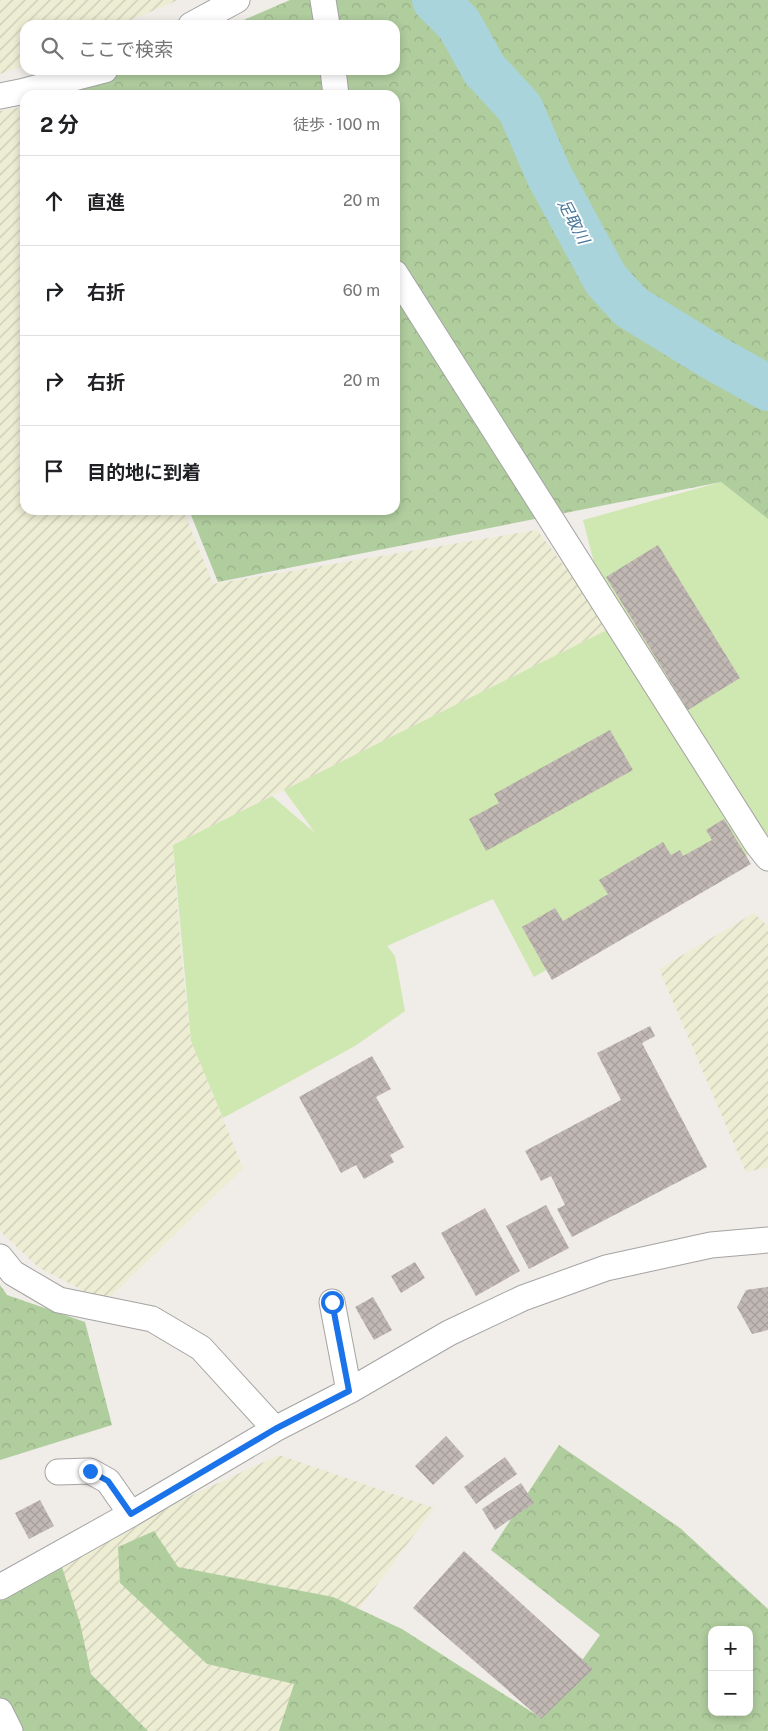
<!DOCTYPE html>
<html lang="ja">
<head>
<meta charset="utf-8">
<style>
	body { margin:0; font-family:"Public Sans","Noto Sans JP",sans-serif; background:#f6f6f6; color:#202124 }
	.controls { position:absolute; right:15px; bottom:15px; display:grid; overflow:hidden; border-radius:10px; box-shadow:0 2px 8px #0003 }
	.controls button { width:45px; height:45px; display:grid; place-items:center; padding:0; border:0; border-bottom:1px solid #e0e0e0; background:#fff; color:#202124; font:25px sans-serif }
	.stop { position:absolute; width:15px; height:15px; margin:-11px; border:4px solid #1a73e8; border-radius:50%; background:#fff }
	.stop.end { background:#1a73e8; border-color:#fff; box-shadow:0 1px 5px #0008 }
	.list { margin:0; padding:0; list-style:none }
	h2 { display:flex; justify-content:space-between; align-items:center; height:65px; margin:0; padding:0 20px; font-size:21px }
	h2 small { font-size:16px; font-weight:400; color:#757577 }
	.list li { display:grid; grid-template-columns:32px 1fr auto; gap:15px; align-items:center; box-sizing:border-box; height:90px; padding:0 20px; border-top:1px solid #e0e0e0 }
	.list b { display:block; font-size:19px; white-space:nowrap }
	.list em { font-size:16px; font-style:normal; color:#757577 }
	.icon { flex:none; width:28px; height:28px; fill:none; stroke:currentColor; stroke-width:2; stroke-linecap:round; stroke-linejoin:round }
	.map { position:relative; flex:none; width:768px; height:1731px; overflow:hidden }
	.search { position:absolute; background:#fff; box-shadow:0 2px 8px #0003; left:20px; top:20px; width:380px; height:55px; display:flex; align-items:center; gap:12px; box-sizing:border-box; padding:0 18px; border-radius:15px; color:#757577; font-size:19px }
	.panel { position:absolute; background:#fff; box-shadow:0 2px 8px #0003; left:20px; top:90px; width:380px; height:425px; border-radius:15px }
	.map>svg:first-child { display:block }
	.farmland { fill:url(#farmland-furrows) }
	.grass { fill:#cfe7b0 }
	.forest { fill:url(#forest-crowns); fill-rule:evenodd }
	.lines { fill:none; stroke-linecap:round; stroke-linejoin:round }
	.river { stroke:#aad4db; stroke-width:46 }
	.building { fill:url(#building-cross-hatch) }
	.minor-casing { stroke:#a4a4a4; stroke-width:27 }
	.minor { stroke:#fff; stroke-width:25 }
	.route { stroke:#1a73e8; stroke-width:6 }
	.labels { text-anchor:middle; stroke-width:4; stroke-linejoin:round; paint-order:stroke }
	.water-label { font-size:16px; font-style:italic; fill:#4b799c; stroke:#fff }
</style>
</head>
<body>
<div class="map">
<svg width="768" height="1731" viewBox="0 0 768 1731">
	<defs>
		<pattern id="farmland-furrows" width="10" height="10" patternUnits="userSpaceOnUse" patternTransform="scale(1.25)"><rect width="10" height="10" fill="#ededd4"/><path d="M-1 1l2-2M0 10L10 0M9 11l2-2" fill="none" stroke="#cbcbb6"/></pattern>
		<pattern id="forest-crowns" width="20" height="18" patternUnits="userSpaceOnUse" patternTransform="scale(1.25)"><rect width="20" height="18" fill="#b0cd9e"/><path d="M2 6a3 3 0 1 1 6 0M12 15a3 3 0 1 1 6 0" fill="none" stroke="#97b088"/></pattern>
		<pattern id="building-cross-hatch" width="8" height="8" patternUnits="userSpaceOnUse" patternTransform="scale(1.25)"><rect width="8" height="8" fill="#c1b8b4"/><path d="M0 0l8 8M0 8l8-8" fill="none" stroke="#a69e9a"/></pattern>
	</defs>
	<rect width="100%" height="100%" fill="#f0ece7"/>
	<path class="farmland" d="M0 0H178L119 25H25V65L0 74Z
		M22 107 25 115V510H183L213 584 537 530 611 628 173 845 181 954 191 1041 243 1168 105 1302 38 1267 0 1231V111Z
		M754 913 768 927V1167L746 1172 659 969Z
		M279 1455 434 1508 359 1609 178 1567 154 1531 207 1664 295 1684 284 1731H148L91 1674 62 1567 190 1496Z"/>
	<path class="grass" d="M721 482 768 519V843L534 977 493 899 387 946 395 956 405 1011 355 1046 223 1118 191 1041 173 845 272 796 315 833 284 790 611 628 583 520Z"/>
	<path class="forest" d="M290 0H768V519L721 482 218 582 189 510H395V95H69L127 70H395V25H232Z
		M0 1285 7 1295 85 1322 112 1425 0 1460Z
		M559 1445 680 1528 768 1609V1731H279L294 1684 207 1664 120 1583 118 1547 154 1531 178 1567 333 1597 402 1629 541 1718 600 1635 491 1550ZM712 1630H749V1712H712Z
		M62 1567 80 1623 91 1674 148 1731H0V1583Z"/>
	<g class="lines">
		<path class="river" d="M435 0 459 24 484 69 520 108 549 175 606 280 631 307 714 358 768 388"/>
	</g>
	<path class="building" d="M658 545 740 678 688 710 606 577Z
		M610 730 633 770 486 851 469 819 499 803 494 794Z
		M724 819 751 864 552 980 522 927 555 908 563 921 608 894 599 880 663 842 671 855 680 850 683 856 712 840 706 830Z
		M650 1026 655 1036 642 1043 707 1167 572 1237 557 1209 565 1205 551 1176 541 1181 525 1151 621 1100 597 1053Z
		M372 1056 391 1089 376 1097 404 1147 390 1155 394 1162 364 1179 356 1165 341 1173 299 1097Z
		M546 1205 569 1248 529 1269 506 1226Z
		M485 1208 520 1271 476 1296 441 1233Z
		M415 1262 425 1278 401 1293 391 1276Z
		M768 1287V1330L752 1334 737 1307 746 1290Z
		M373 1297 392 1330 374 1340 355 1307Z
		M446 1436 464 1456 433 1485 415 1466Z
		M505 1457 517 1474 476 1504 464 1487Z
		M521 1483 534 1503 495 1530 482 1509Z
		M40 1500 54 1526 29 1539 15 1513Z
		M464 1551 593 1669 541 1719 413 1608Z"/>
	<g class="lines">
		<g class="minor-casing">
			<path id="minor" d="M323 0 327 25
				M191 25 237 0
				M333 70 336 95
				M0 96 20 92 105 70
				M395 273 757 844 768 858
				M0 1257 13 1273 59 1300 152 1319 201 1348 275 1429
				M332 1302 349 1391
				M58 1472 90 1471 108 1481 131 1514
				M0 1587 131 1514 275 1429 349 1391 449 1333 523 1298 606 1268 711 1245 768 1240
				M0 1711 10 1731"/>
		</g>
		<use href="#minor" class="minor"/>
	</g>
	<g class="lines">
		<path class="route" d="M90 1471 108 1481 131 1514 275 1429 349 1391 332 1302"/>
	</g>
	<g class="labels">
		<g class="water-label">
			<text transform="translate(574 221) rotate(62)" y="6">足取川</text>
		</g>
	</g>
</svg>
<div class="controls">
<button>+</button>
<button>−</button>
</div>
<div class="stop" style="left:332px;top:1302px"></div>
<div class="stop end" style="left:90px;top:1471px"></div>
<div class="search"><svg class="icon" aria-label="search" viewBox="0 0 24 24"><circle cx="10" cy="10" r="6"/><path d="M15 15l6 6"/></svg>ここで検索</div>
<section class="panel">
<h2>2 分<small>徒歩 · 100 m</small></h2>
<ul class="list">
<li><svg class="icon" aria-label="ahead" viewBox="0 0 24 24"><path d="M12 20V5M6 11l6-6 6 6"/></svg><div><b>直進</b></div><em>20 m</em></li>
<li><svg class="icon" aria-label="right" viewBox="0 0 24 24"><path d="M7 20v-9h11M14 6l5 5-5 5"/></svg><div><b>右折</b></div><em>60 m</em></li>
<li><svg class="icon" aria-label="right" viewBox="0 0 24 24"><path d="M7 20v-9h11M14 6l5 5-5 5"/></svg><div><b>右折</b></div><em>20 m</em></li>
<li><svg class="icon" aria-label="arrive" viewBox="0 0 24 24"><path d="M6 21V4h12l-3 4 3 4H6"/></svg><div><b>目的地に到着</b></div></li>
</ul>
</section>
</div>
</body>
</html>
